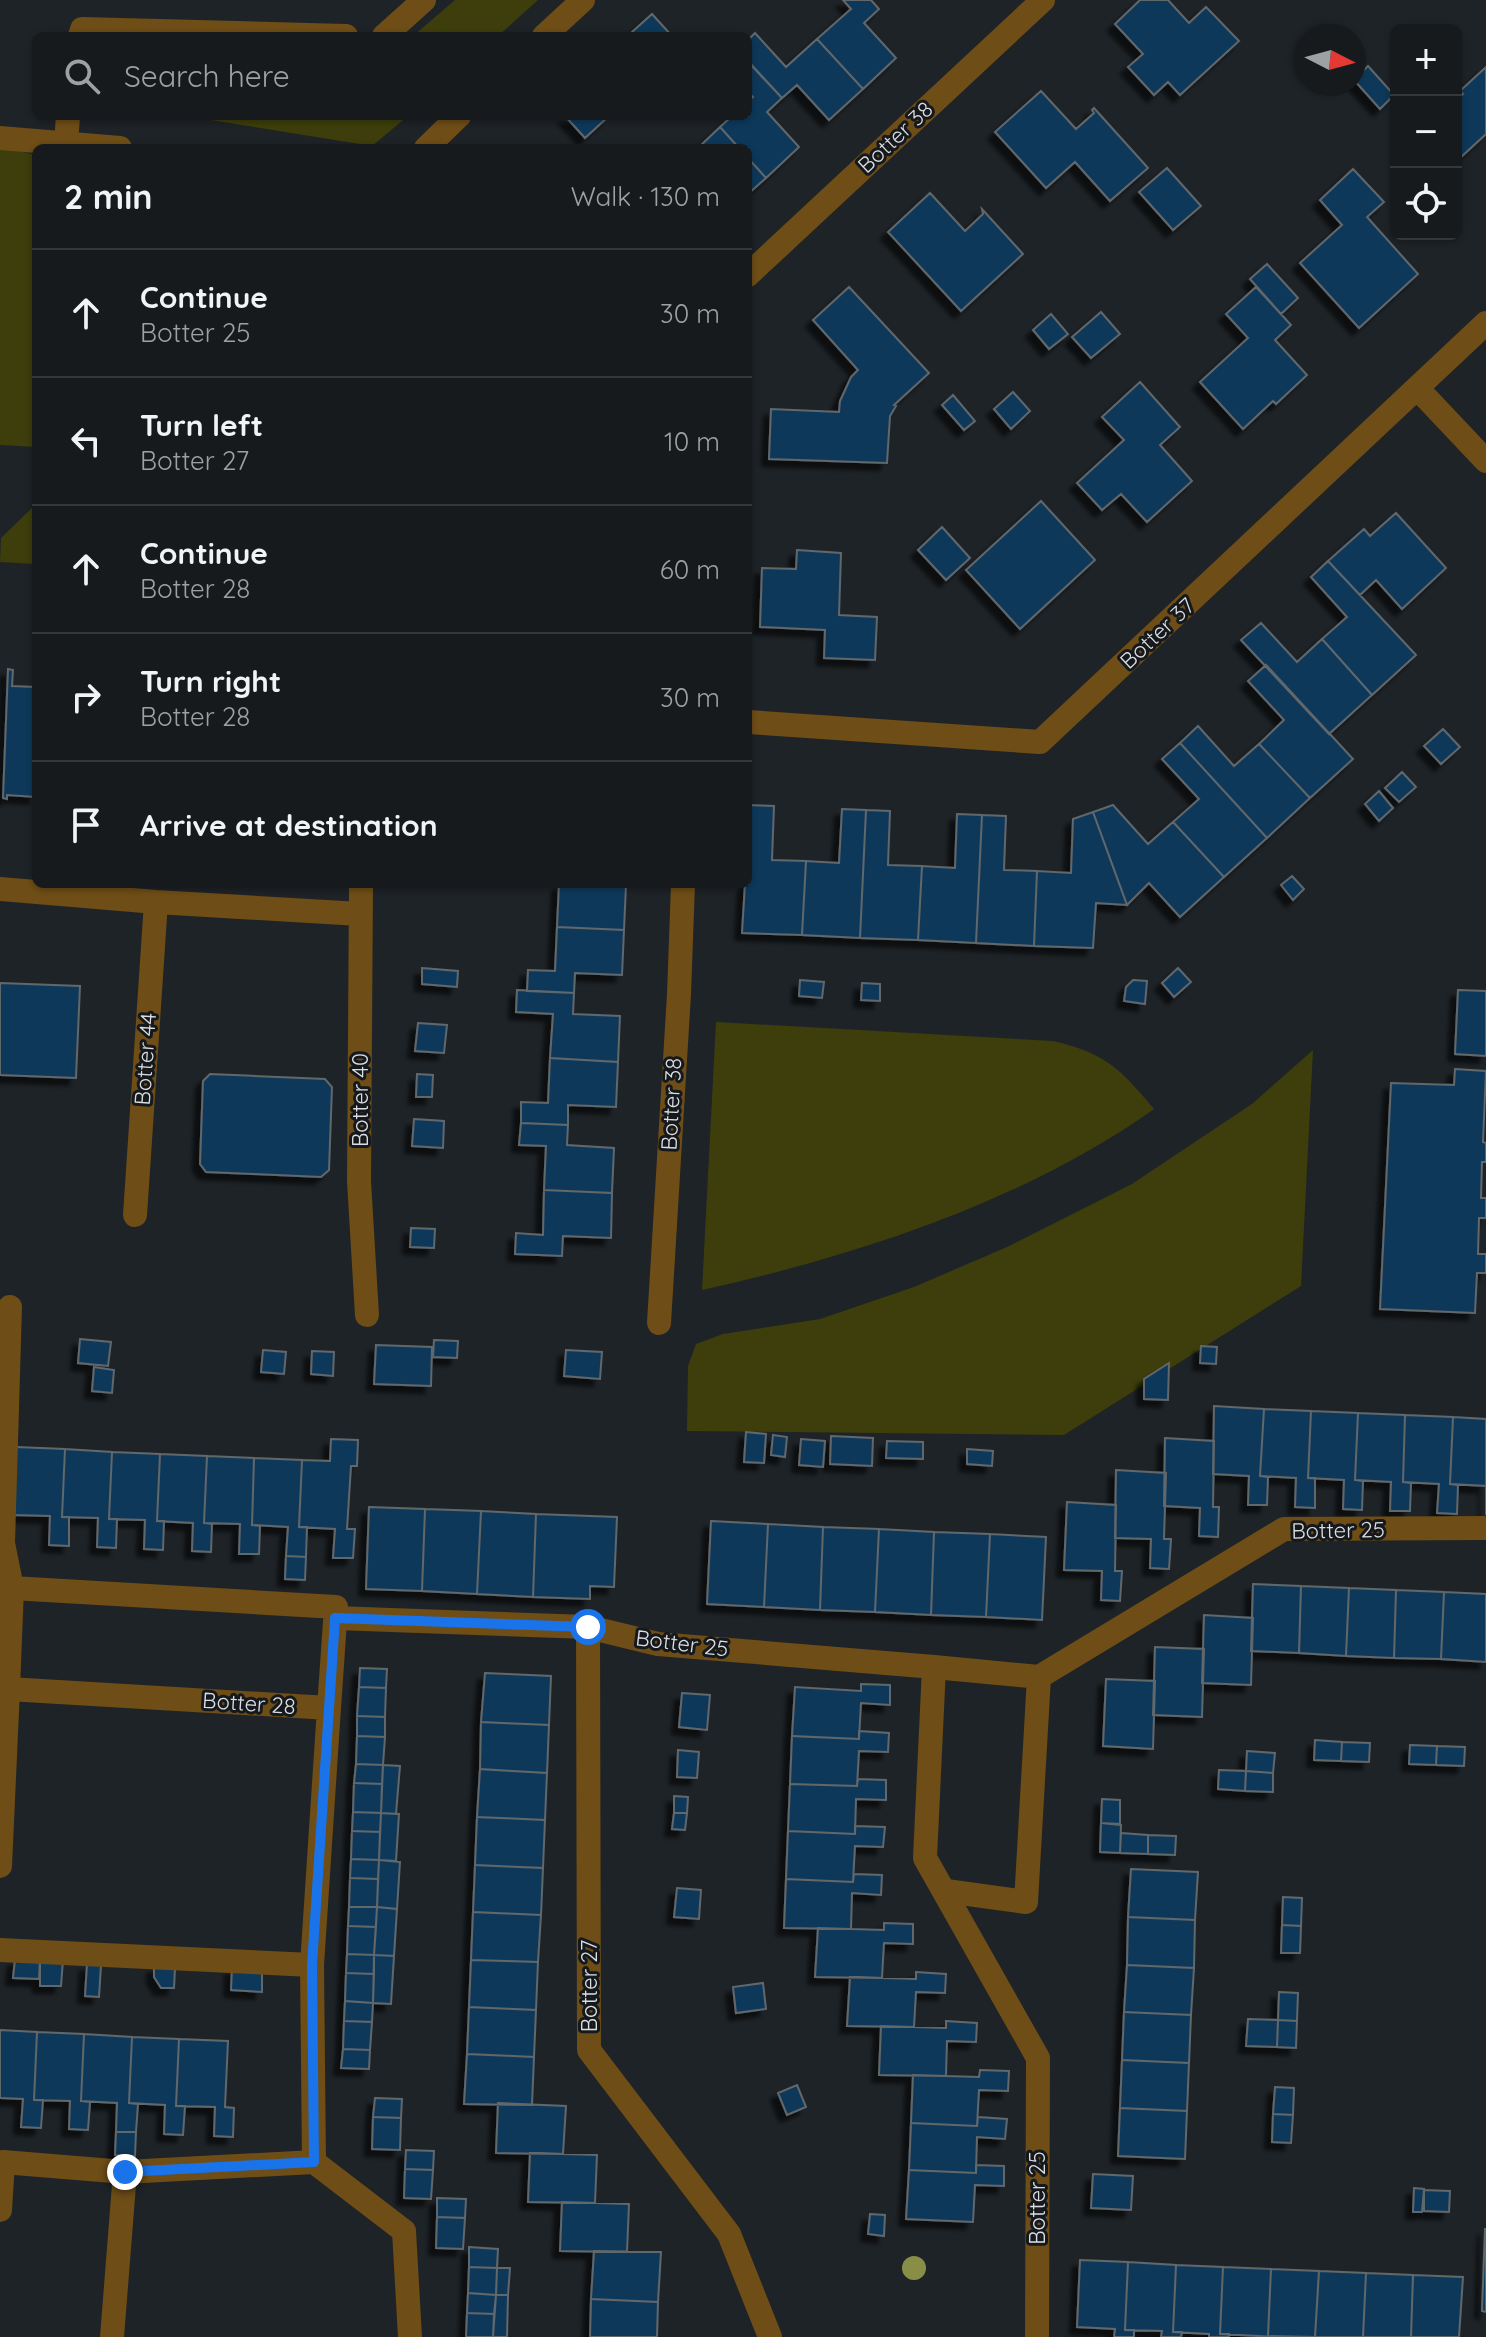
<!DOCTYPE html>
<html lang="en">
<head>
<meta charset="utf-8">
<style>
	body { margin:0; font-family:Quicksand,sans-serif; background:#23272a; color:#f1f3f6 }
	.controls { position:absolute; right:24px; top:24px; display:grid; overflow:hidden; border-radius:12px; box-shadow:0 2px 6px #0004 }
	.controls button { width:72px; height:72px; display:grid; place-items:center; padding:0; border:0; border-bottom:2px solid #35383b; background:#161a1d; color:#f1f3f6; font:40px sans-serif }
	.compass { position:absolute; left:1294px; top:24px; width:72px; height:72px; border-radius:50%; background:#161a1d; box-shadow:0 2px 6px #0004; rotate:96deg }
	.stop { position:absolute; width:24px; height:24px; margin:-18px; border:6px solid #1a73e8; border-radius:50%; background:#fff }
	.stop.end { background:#1a73e8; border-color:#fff; box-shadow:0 2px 8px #0008 }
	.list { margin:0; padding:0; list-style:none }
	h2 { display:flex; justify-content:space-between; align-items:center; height:104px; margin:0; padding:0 32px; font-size:34px }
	h2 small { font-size:26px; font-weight:400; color:#9ea1a4 }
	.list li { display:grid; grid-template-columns:52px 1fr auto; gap:24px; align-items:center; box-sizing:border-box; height:128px; padding:0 32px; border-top:2px solid #35383b }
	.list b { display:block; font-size:30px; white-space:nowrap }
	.list p { margin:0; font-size:26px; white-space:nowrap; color:#9ea1a4 }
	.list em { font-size:26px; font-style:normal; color:#9ea1a4 }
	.icon { flex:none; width:44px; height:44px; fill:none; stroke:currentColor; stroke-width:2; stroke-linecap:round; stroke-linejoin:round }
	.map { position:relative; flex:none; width:1486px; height:2337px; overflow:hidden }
	.search { position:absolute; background:#161a1d; box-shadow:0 2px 6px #0004; left:32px; top:32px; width:720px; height:88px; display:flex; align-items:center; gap:20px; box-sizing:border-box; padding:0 28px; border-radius:12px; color:#9ea1a4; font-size:30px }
	.panel { position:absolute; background:#161a1d; box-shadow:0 2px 6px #0004; left:32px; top:144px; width:720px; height:744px; border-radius:12px }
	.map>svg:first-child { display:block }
	.green { fill:#3d3e0b }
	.building { fill:#10395a; stroke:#61676c; stroke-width:2; filter:url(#shadow) }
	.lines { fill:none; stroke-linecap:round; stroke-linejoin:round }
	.street { stroke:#6e4d16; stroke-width:24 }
	.tree { fill:#898e47 }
	.route { stroke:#1a73e8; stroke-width:10 }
	.labels { text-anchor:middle; stroke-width:6; stroke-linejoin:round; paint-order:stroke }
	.street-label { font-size:22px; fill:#dbdee0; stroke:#15191d }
</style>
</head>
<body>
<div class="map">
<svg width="1486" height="2337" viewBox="0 0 1486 2337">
	<defs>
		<filter id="shadow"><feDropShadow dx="-7" dy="7" stdDeviation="2" flood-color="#0009"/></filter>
	</defs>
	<rect width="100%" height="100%" fill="#1e2327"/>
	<path class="green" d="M455 0H538L498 36H413Z
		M186 116H408L372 146Z
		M0 147 36 155V447L0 445Z
		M36 504V564L0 562 1 538Z
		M716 1022 1053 1041C1105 1053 1121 1069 1154 1109 1025 1201 856 1256 702 1290Z
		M1313 1050 1301 1286 1064 1435 687 1431 688 1366 696 1344 723 1334 820 1319 914 1287 1007 1247 1132 1184 1252 1104Z"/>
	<path class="building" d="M843 0H871L879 9 864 23 896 58 863 89 817 39 851 9Z
		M1140 0H1168L1189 23 1206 7 1239 41 1180 95 1168 82 1154 95 1128 67 1143 54 1115 24Z
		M652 14 672 36H636L632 32Z
		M755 33 786 67 817 39 863 89 829 120 797 85 782 98 748 61V40Z
		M750 64 782 98 767 112 799 147 766 178 748 158V148H739L720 127 732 116H748V101L753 97 748 92V66Z
		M1368 66 1394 95 1380 109 1354 80Z
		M1486 67V134L1460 158 1456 153V100L1463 94 1460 91Z
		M1041 91 1076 129 1094 113 1092 110 1094 108 1148 168 1110 201 1075 162 1046 188 995 132Z
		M565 116H609L585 138Z
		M720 127 739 148H698Z
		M748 158 766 178 748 194Z
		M1167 168 1201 206 1173 230 1139 192Z
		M1353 169 1384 202 1367 217 1418 274 1359 328 1300 263 1342 225 1320 200Z
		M930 193 965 231 983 214 982 209 1023 254 961 311 888 232Z
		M1267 264 1298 298 1281 314 1250 279Z
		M849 287 929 373 894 405 896 406 890 416 887 463 769 459 771 409 839 412 840 401 851 377 858 370 813 320Z
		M1256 287 1291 325 1275 340 1307 375 1276 404 1273 401 1243 429 1200 382 1248 338 1226 314Z
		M1101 312 1120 334 1091 358 1072 337Z
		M1051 314 1068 334 1049 349 1033 330Z
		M1140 382 1180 427 1160 445 1192 481 1147 522 1121 494 1102 510 1077 483 1124 440 1102 417Z
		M1013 392 1030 411 1011 429 994 409Z
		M953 395 975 421 964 430 942 405Z
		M1041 501 1095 560 1020 629 966 570Z
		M1396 513 1446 568 1402 609 1376 580 1360 595 1328 561 1364 529 1370 536Z
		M942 527 970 558 946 580 918 550Z
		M797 550 841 553 839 615 877 617 875 660 824 658 825 630 760 627 762 568 796 569Z
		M1328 561 1416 655 1372 695 1322 639 1347 617 1311 577Z
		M1261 623 1297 662 1322 639 1372 695 1329 734 1241 640Z
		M1266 665 1353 759 1310 798 1259 744 1284 720 1248 681Z
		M8 669 13 670 12 686 36 687V797L7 795V799L3 798Z
		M1198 726 1234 766 1259 744 1310 798 1267 838 1180 743Z
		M1443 729 1460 747 1441 764 1424 746Z
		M1180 743 1267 838 1224 877 1173 822 1199 799 1162 759Z
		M1402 772 1416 787 1399 802 1385 788Z
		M1379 791 1393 808 1379 821 1365 804Z
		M748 805 774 806 772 860 806 861 802 935 742 933 745 884H748Z
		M1113 805 1148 844 1173 822 1224 877 1180 917 1149 883 1127 905 1093 812Z
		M842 809 866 810 860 938 802 935 806 861 839 863Z
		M866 810 890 811 888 865 922 866 918 940 860 938Z
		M1093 812 1127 905 1096 903 1093 948 1034 946 1037 871 1071 873 1073 819Z
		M957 814 982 815 976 943 918 940 922 866 955 868Z
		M982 815 1006 816 1004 870 1037 871 1034 946 976 943Z
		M1292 876 1304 889 1293 900 1281 885Z
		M559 884 626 885 624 930 557 927Z
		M557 927 624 930 622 975 575 973 574 993 527 991 528 970 555 971Z
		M422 968 458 971 457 987 422 984Z
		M1178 968 1191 982 1174 997 1162 983Z
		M800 980 824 982 822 998 799 996Z
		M1133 980 1147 981 1145 1004 1124 1001 1126 987Z
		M0 983 80 986 76 1078 0 1075Z
		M862 983 880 984V1001L861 1000Z
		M517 990 574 993 573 1014 620 1016 618 1062 550 1058 553 1014 516 1012Z
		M1458 990 1486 991V1056L1455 1054Z
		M418 1023 447 1025 444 1053 415 1051Z
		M550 1058 618 1062 616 1107 568 1105V1125L521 1123V1102L548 1103Z
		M1455 1069 1486 1071 1483 1142 1486 1143V1162H1482L1481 1198H1486V1218H1479L1478 1254H1486V1273H1477L1475 1313 1380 1309 1391 1083 1454 1085Z
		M210 1074 325 1079 332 1087 329 1170 321 1177 206 1172 200 1164 203 1081Z
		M417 1074 433 1075 432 1097H416Z
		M414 1119 444 1121 443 1148 412 1146Z
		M521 1123 568 1125 567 1145 614 1148 612 1193 544 1190 546 1146 519 1145Z
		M544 1190 612 1193 611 1238 563 1236 562 1256 515 1254 516 1233 543 1235Z
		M411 1228 435 1229 434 1248 410 1247Z
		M80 1339 111 1342 108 1366 78 1363Z
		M434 1340 458 1341 457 1358 433 1357Z
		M376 1345 432 1347 431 1386 374 1384Z
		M1201 1346 1217 1347 1216 1364 1200 1363Z
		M263 1350 286 1352 284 1374 261 1372Z
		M566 1350 602 1352 600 1379 564 1376Z
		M312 1351 334 1352 333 1376 311 1374Z
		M1169 1363 1168 1400 1144 1399V1379Z
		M94 1367 114 1370 112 1393 92 1391Z
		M1214 1406 1264 1409 1260 1476 1268 1477 1267 1505H1248L1249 1476 1213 1474Z
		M1264 1409 1311 1411 1308 1478H1315V1508L1295 1507 1296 1478 1260 1476Z
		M1311 1411 1358 1413 1355 1480 1363 1481 1362 1510 1343 1509 1344 1480 1308 1478Z
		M1358 1413 1405 1415 1403 1482 1411 1483 1410 1511H1390L1391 1482 1355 1480Z
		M1405 1415 1453 1417 1450 1484 1458 1485 1457 1514 1437 1513 1439 1484 1403 1482Z
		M1453 1417 1486 1419V1515V1486L1450 1484Z
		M746 1432 766 1434 764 1463 744 1462Z
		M773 1435 787 1437 785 1457 771 1455Z
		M831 1436 873 1438 872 1466 830 1464Z
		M1165 1438 1214 1441 1213 1507H1219L1218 1537 1199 1536 1200 1508 1164 1506Z
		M331 1439 358 1440 357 1466H351L347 1529H355L353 1558H333L335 1529 299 1527 302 1460 330 1461Z
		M801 1439 825 1441 823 1467 799 1465Z
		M887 1441 923 1442V1459L886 1458Z
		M16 1447 65 1449 62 1517H69V1546L49 1545 50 1516 13 1515Z
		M65 1449 112 1452 109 1519H117L116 1548 97 1547 98 1518 62 1517Z
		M967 1449 993 1451 992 1466 967 1464Z
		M112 1452 160 1454 157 1521H164L163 1550 144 1549 145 1520 109 1519Z
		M160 1454 207 1456 204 1523 212 1524 211 1552 192 1551 193 1523 157 1521Z
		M207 1456 254 1458 252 1525 260 1526 259 1554H239L240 1524 204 1523Z
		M254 1458 302 1460 299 1527H307L306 1557 286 1556 288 1527 252 1525Z
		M1116 1470 1166 1473 1164 1539H1171L1169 1569 1150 1568 1151 1539 1115 1538Z
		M1067 1502 1116 1505 1115 1571H1122L1120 1601 1101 1600 1102 1571 1064 1570Z
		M369 1507 425 1509 422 1591 366 1589Z
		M425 1509 481 1511 477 1594 422 1591Z
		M481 1511 536 1514 533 1597 477 1594Z
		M536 1514 617 1517 614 1587 590 1586V1599L533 1597Z
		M711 1521 768 1524 764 1607 707 1604Z
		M768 1524 823 1527 820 1610 764 1607Z
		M823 1527 879 1529 875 1612 820 1610Z
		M879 1529 934 1532 931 1615 875 1612Z
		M934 1532 990 1534 986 1617 931 1615Z
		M990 1534 1046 1537 1042 1620 986 1617Z
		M286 1556 306 1557 305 1580 285 1579Z
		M1253 1584 1301 1586 1299 1653 1251 1651Z
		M1301 1586 1349 1588 1346 1656 1299 1653Z
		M1349 1588 1396 1590 1394 1658 1346 1656Z
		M1396 1590 1444 1592 1441 1659 1394 1658Z
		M1444 1592 1486 1594V1662L1441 1659Z
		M1204 1615 1253 1618 1251 1685 1202 1683Z
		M1155 1647 1204 1649 1202 1717 1153 1715Z
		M360 1668 387 1669 386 1688 359 1687Z
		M485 1673 551 1676 549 1725 481 1722Z
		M1106 1679 1155 1681 1153 1749 1103 1746Z
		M861 1684 890 1685V1705L861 1703 859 1739 792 1736 795 1687 861 1691Z
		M359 1687 386 1688 385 1717 357 1716Z
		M682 1693 710 1695 707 1730 679 1727Z
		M357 1716 385 1717V1737L357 1736Z
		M481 1722 549 1725 547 1773 480 1769Z
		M859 1731 889 1733 888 1752 859 1751 857 1786 790 1784 792 1736 859 1739Z
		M357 1736 385 1737 383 1765 356 1764Z
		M1315 1740 1342 1742 1341 1761 1314 1760Z
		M1342 1742 1370 1743 1369 1762 1341 1761Z
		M1410 1745 1437 1746 1436 1765 1409 1764Z
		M1437 1746 1465 1747 1464 1766 1436 1765Z
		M678 1750 699 1752 697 1778 677 1777Z
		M1247 1751 1275 1753 1273 1773 1246 1771Z
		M356 1764 383 1765 382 1784 354 1783Z
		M383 1765 400 1766 396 1814 381 1813Z
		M480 1769 547 1773 545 1820 477 1817Z
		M1219 1770 1246 1771 1245 1791 1218 1789Z
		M1246 1771 1273 1773V1792L1245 1791Z
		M858 1779 886 1780V1800L856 1799 855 1834 788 1831 790 1784 857 1786Z
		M354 1783 382 1784 381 1813 353 1812Z
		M674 1796 688 1797 687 1813H674Z
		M1102 1799 1120 1800V1824L1101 1823Z
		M353 1812 381 1813 380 1832 352 1831Z
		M381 1813 399 1814 396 1861 379 1860Z
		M674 1813H687L685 1830 672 1829Z
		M477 1817 545 1820 543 1868 475 1865Z
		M1101 1823 1121 1825 1120 1853 1100 1852Z
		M855 1826 885 1827 883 1847 855 1846 853 1882 786 1879 788 1831 855 1834Z
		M352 1831 380 1832 379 1860 351 1859Z
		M1121 1833 1148 1835V1854L1120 1853Z
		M1148 1835 1176 1836 1175 1855 1148 1854Z
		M351 1859 379 1860 378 1879 350 1878Z
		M379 1860 400 1862 397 1909 377 1907Z
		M475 1865 543 1868 541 1915 473 1912Z
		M1131 1869 1198 1872 1195 1920 1128 1917Z
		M854 1874 882 1875 881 1895 852 1893 851 1929 784 1928 786 1879 853 1882Z
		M350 1878 378 1879 377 1907H349Z
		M677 1888 701 1890 699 1919 674 1917Z
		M1283 1897 1302 1898 1301 1926 1282 1925Z
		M349 1907H377L376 1927 348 1926Z
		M377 1907 397 1909 394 1956 374 1955Z
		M473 1912 541 1915 538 1962 471 1960Z
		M1128 1917 1195 1920 1194 1968 1127 1965Z
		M884 1923 913 1924V1944L884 1943 882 1978 815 1977 818 1928 884 1930Z
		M1282 1925 1301 1926 1300 1953H1281Z
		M348 1926 376 1927 374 1955 347 1954Z
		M347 1954 374 1955V1974L346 1973Z
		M374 1955 394 1956 391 2004 373 2003Z
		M15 1959 40 1960 39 1979 13 1978Z
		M40 1959 63 1960 61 1986H40Z
		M471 1960 538 1962 536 2010 469 2007Z
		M87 1964 101 1965 99 1997 85 1996Z
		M1127 1965 1194 1968 1191 2015 1124 2012Z
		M154 1966 175 1968 174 1988H161L154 1977Z
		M232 1968 262 1970V1992L231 1990Z
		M916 1972 946 1974 945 1993 916 1992 914 2027 847 2026 850 1977 916 1979Z
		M346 1973 374 1974 373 2003 345 2001Z
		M763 1983 766 2009 736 2013 733 1987Z
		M1279 1992 1298 1993 1297 2021 1278 2020Z
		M345 2001 373 2003 372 2022 344 2021Z
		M469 2007 536 2010 534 2057 467 2054Z
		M1124 2012 1191 2015 1189 2063 1122 2060Z
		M1248 2019 1278 2020 1277 2047 1246 2046Z
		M1278 2020 1297 2021 1296 2048 1277 2047Z
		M344 2021 372 2022 370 2050 343 2049Z
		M946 2021 977 2023 976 2042 947 2041 946 2076 879 2075 881 2026 946 2028Z
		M0 2030 37 2032 34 2100H43L41 2128 21 2127 23 2099 0 2098Z
		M37 2032 84 2034 81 2101 90 2102 88 2130 69 2129 70 2101 34 2100Z
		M84 2034 132 2037 129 2103 138 2104 136 2132H116L117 2103 81 2101Z
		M132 2037 179 2039 176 2106H185L183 2135 164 2134 165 2105 129 2103Z
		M179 2039 228 2041 225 2107 234 2108 233 2137 214 2136 215 2107 176 2106Z
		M343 2049 370 2050 369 2069 341 2068Z
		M467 2054 534 2057 532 2105 464 2104Z
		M1122 2060 1189 2063 1187 2111 1120 2108Z
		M980 2070 1009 2071 1008 2091 979 2090 977 2126 911 2123 913 2075 979 2077Z
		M797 2085 806 2107 787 2115 778 2093Z
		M1275 2087 1294 2088 1293 2115 1273 2114Z
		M375 2098 402 2099 401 2118 373 2117Z
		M498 2103 566 2106 563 2154 496 2153Z
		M1120 2108 1187 2111 1185 2159 1118 2156Z
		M1273 2114 1293 2115 1291 2143 1272 2142Z
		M373 2117 401 2118 400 2150 372 2149Z
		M978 2117 1007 2119 1005 2139 977 2137 976 2173 909 2170 911 2123 977 2126Z
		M116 2132H136L135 2156 115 2155Z
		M406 2150 434 2151 433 2170 405 2169Z
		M530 2153 597 2155 595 2203 528 2202Z
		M976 2165 1004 2166V2186L975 2185 973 2222 906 2219 909 2170 976 2173Z
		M405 2169 433 2170 431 2199 404 2198Z
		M1093 2174 1133 2176 1131 2210 1091 2208Z
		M1414 2188 1424 2189 1422 2212H1413Z
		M1424 2190 1450 2191 1449 2212 1424 2211Z
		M437 2198 466 2199 465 2218 437 2217Z
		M562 2202 629 2204 627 2252 560 2251Z
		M870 2214 885 2215 884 2236 868 2234Z
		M437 2217 465 2218 463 2249 436 2248Z
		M1485 2229H1486V2312L1482 2311Z
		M469 2247 498 2249 497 2268 469 2267Z
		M594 2251 661 2252 658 2302 591 2299Z
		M1080 2260 1128 2262 1125 2330H1134V2337H1114L1115 2329 1077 2327Z
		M1128 2262 1176 2265 1173 2332H1182L1181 2337H1161L1162 2331 1125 2330Z
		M1176 2265 1223 2267 1220 2334H1229V2337H1209V2334L1173 2332Z
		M469 2267 497 2268 496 2295 468 2293Z
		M1223 2267 1271 2269 1268 2336 1277 2337 1220 2334Z
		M497 2268H510L508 2295H496Z
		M1271 2269 1319 2271 1315 2337 1268 2336Z
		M1319 2271 1366 2273 1363 2337H1315Z
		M1366 2273 1413 2275 1411 2337H1363Z
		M1413 2275 1463 2277 1459 2337H1411Z
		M468 2293 496 2295 494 2314 467 2313Z
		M496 2295H508L507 2337H493Z
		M591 2299 658 2302 657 2337H590Z
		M467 2313 494 2314 493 2337H466Z"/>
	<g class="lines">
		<path class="street" d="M80 36 82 29 346 36
			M384 36 424 0
			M544 36 583 0
			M0 138 120 148
			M66 143 68 116
			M426 148 459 116
			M748 275 1043 0
			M1417 388 1486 461
			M748 722 1040 742 1486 323
			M361 884 359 1181 367 1315
			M0 889 156 902 360 914
			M135 1215 156 902
			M10 1307 3 1543 12 1588
			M659 1323 679 994 683 884
			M335 1618 588 1627 658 1644 934 1667
			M588 1627 589 2050 729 2234 770 2337
			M1039 1677 1284 1529 1486 1528
			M329 1708 336 1607 12 1588 8 1689 329 1708 312 1965 314 2162 404 2231 410 2337
			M0 1866 8 1689
			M946 1891 1026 1902 1039 1677 934 1667 925 1858 1038 2058 1037 2337
			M0 1950 312 1965
			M0 2210 3 2162 125 2172 314 2162
			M112 2337 125 2172"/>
	</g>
	<circle class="tree" cx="914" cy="2268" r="12"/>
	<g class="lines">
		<path class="route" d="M125 2172 314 2162 312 1965 335 1618 588 1627"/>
	</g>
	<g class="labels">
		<g class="street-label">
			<text transform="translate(895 137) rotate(-43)" y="8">Botter 38</text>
			<text transform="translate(1157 633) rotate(-43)" y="8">Botter 37</text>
			<text transform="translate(145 1059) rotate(-86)" y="8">Botter 44</text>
			<text transform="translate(360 1100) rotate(-90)" y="8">Botter 40</text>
			<text transform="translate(671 1104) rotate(-87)" y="8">Botter 38</text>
			<text transform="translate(1338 1530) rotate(-1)" y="8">Botter 25</text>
			<text transform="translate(682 1643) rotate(7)" y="8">Botter 25</text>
			<text transform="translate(249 1703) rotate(4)" y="8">Botter 28</text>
			<text transform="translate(589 1986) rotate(-90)" y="8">Botter 27</text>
			<text transform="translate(1037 2198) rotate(-90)" y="8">Botter 25</text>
		</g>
	</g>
</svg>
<div class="controls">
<button>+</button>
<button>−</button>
<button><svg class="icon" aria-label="locate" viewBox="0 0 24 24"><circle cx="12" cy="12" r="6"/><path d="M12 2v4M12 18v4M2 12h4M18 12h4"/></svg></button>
</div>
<svg class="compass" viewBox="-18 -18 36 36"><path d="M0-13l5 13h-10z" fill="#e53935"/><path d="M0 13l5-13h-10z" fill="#9ea1a4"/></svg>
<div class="stop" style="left:588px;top:1627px"></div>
<div class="stop end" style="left:125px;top:2172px"></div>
<div class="search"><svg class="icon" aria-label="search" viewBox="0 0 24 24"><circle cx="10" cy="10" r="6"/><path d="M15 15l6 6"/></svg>Search here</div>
<section class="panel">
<h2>2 min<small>Walk · 130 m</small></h2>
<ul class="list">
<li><svg class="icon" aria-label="ahead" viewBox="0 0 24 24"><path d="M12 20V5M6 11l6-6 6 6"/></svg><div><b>Continue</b><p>Botter 25</p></div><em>30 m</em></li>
<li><svg class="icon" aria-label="left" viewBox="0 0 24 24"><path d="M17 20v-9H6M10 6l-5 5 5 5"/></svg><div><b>Turn left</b><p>Botter 27</p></div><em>10 m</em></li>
<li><svg class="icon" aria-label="ahead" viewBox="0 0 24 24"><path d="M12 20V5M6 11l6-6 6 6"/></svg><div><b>Continue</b><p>Botter 28</p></div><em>60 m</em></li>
<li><svg class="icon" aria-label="right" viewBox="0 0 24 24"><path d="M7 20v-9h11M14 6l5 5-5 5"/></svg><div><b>Turn right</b><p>Botter 28</p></div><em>30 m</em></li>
<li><svg class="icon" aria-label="arrive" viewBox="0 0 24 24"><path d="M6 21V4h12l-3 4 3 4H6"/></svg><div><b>Arrive at destination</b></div></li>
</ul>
</section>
</div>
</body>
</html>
